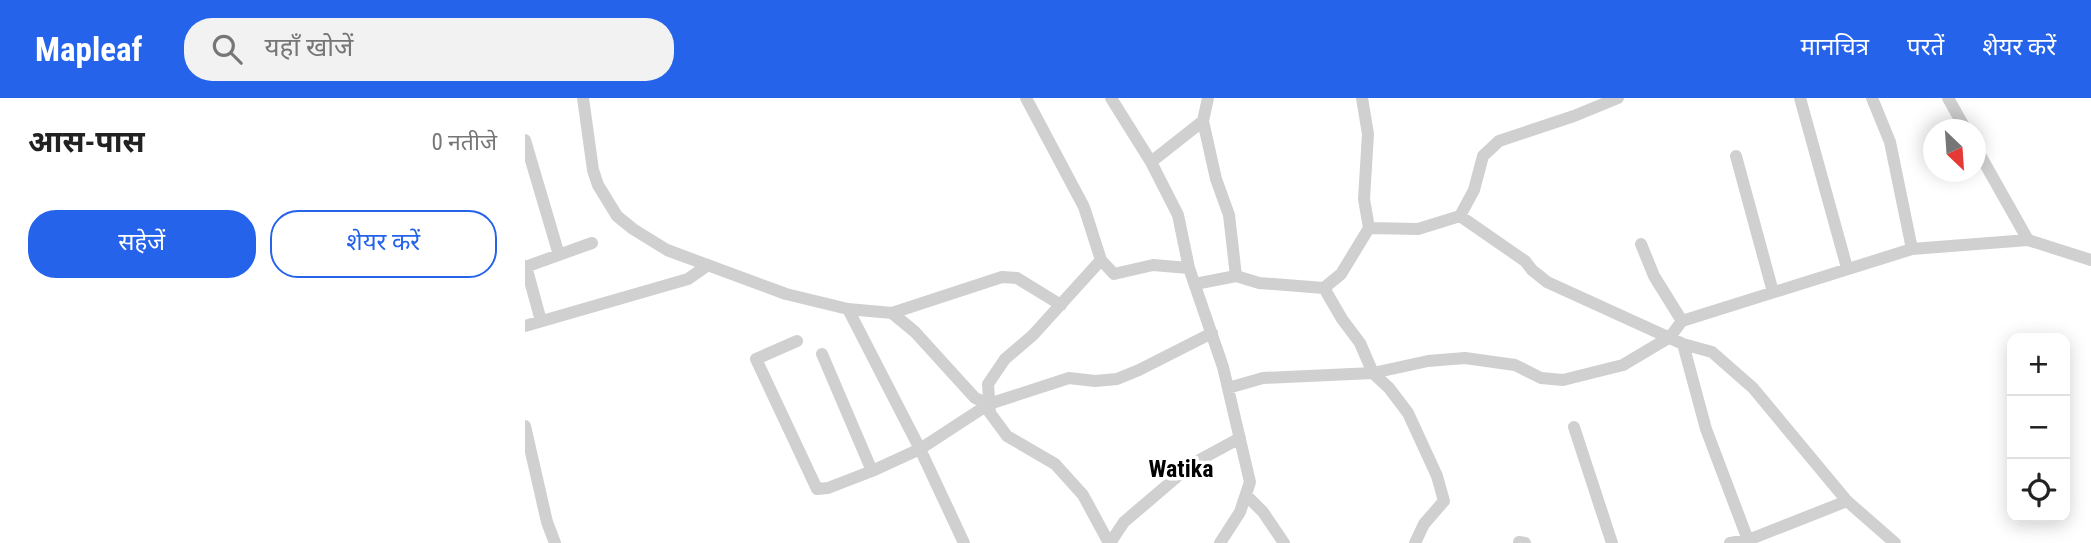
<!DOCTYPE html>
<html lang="hi">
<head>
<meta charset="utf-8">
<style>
	body { margin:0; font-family:"Roboto Condensed","Noto Sans Devanagari",sans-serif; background:#f2f2f2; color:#222 }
	.controls { position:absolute; right:21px; bottom:21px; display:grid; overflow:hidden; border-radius:14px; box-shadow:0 4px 18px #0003 }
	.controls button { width:63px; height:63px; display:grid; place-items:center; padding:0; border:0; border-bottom:2px solid #e0e0e0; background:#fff; color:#222; font:35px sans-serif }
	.compass { position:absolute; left:1398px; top:21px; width:63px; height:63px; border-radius:50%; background:#fff; box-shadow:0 4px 18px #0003; rotate:155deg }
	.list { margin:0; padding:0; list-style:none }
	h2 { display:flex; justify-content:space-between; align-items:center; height:91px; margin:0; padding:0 28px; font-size:30px }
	h2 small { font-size:23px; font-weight:400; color:#767676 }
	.actions { display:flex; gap:14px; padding:21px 28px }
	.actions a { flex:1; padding:16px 0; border:2px solid #2563eb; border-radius:28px; text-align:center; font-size:24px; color:#2563eb }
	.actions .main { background:#2563eb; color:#fff }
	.icon { flex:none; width:38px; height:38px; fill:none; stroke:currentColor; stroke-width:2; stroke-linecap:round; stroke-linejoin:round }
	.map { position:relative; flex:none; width:1566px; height:445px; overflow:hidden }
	header { display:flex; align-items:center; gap:42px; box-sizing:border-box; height:98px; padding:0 35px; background:#2563eb; color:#fff }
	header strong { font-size:33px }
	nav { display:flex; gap:38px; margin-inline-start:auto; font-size:24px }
	.search { width:490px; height:63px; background:#f2f2f2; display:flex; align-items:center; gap:18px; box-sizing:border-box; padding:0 24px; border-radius:28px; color:#767676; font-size:26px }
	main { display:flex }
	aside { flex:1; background:#fff }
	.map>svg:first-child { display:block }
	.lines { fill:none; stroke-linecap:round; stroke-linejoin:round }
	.minor { stroke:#d0d0d0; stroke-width:12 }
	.labels { text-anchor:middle; stroke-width:7; stroke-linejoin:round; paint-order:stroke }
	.quarter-label { font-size:24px; font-weight:bold; fill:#000; stroke:#fff }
</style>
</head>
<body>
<header>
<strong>Mapleaf</strong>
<div class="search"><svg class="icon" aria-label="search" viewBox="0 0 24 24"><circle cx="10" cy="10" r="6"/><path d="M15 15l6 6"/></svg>यहाँ खोजें</div>
<nav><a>मानचित्र</a><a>परतें</a><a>शेयर करें</a></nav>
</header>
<main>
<aside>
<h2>आस-पास<small>0 नतीजे</small></h2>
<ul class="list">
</ul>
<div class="actions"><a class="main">सहेजें</a><a>शेयर करें</a></div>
</aside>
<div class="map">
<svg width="1566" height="445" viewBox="0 0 1566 445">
	<rect width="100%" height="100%" fill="#fff"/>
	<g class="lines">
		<path class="minor" d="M58 0 68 72 73 87 92 118 108 131 142 152 261 196 323 211 367 215 390 234 450 300 464 306
			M501 0 559 109 576 162 508 237 480 261 463 286 465 315 482 338 530 366 558 397 584 445
			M586 0 626 64 653 117 664 170
			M683 0 678 23 691 81 704 117 711 178
			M1275 0 1322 170
			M1347 0 1365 44 1387 151
			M1423 0 1441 32
			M0 42 34 157
			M1450 48 1503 142
			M1211 58 1248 194
			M626 64 678 23
			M935 118 1000 163 1007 172 1022 184 1158 246 1187 254 1228 290 1322 403 1370 445
			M844 130 893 131 935 118 949 92 958 58 974 43 1049 18 1093 0
			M1116 146 1129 178 1157 223
			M576 162 589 176 628 167 664 170 698 269 725 384 715 414 695 445
			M1 168 16 223
			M0 169 67 145
			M670 186 711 178 734 185 799 190 816 176 844 130 839 101 843 36 837 0
			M799 190 817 221 835 245 848 275 864 290 883 315 912 378 919 403 899 426 890 445
			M323 211 395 351 439 445
			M367 215 477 179 492 180 536 207
			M0 228 163 181 183 167
			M272 243 231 261 292 391 303 390 347 373 395 351 464 306 544 280 570 283 592 281 614 272 687 235
			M1158 246 1181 331 1223 442
			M297 256 347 373
			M703 290 738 280 848 275 903 263 940 260 990 267 1016 280 1038 282 1098 267 1145 239 1157 223 1387 151 1503 142 1566 162
			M0 328 22 424 30 445
			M1049 329 1087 445
			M721 397 738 414 759 445
			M994 444 1000 445
			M585 445 599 424 667 366 715 340
			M1205 445 1223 442 1322 403"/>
	</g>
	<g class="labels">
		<g class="quarter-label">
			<text x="656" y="379">Watika</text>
		</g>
	</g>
</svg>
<div class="controls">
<button>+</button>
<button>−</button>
<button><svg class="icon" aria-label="locate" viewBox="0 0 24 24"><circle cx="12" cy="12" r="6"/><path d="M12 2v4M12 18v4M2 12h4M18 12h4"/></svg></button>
</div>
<svg class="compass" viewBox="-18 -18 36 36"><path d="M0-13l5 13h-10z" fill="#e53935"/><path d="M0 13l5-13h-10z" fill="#767676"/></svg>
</div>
</main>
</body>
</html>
